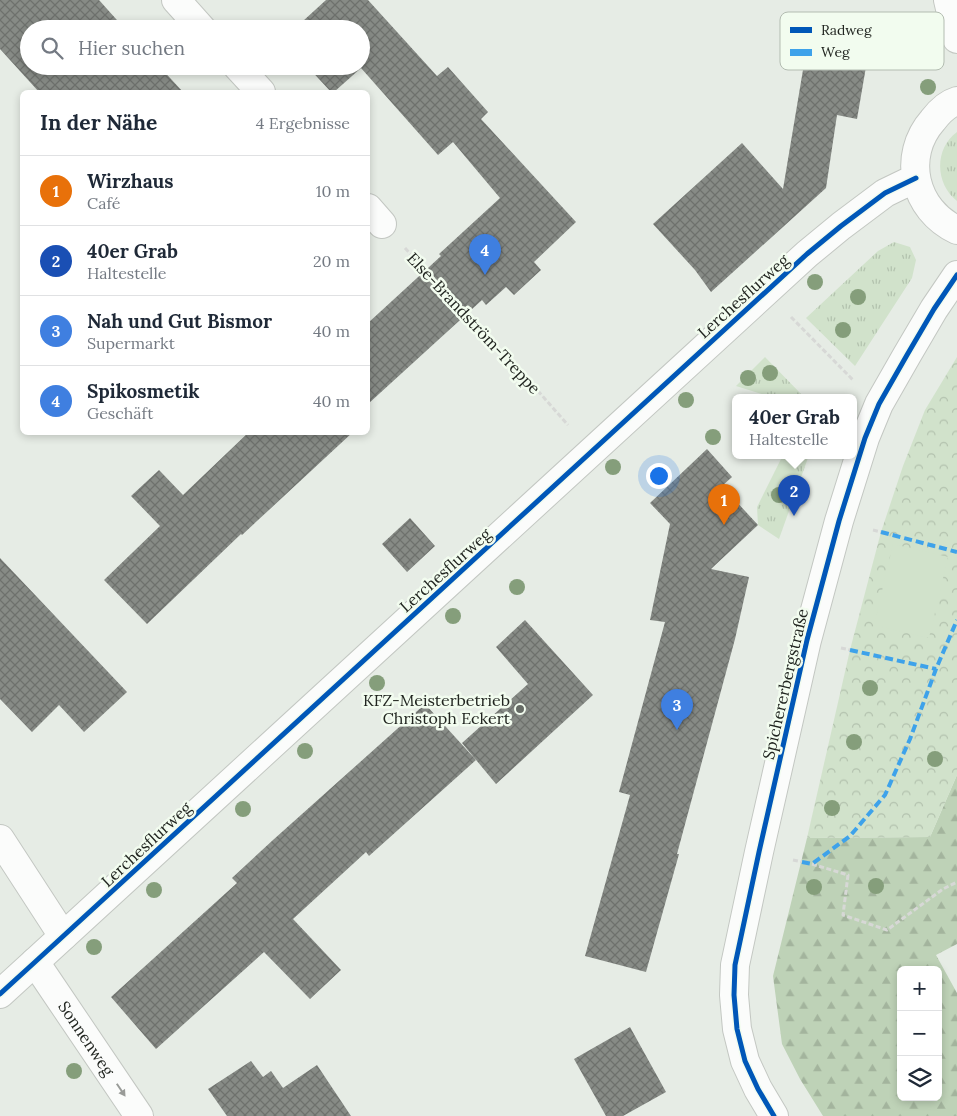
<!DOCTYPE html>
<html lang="de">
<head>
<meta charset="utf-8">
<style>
	body { margin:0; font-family:Lora,serif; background:#f6f6f7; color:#1f2937 }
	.controls { position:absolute; right:15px; bottom:15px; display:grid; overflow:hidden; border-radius:8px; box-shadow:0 2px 8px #0003 }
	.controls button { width:45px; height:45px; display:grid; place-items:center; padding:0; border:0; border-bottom:1px solid #e0e1e3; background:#fff; color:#1f2937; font:25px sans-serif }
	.you { position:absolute; left:658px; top:475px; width:18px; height:18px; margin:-12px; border:4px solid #fff; border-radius:50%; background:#1a73e8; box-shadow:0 0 0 8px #1a73e833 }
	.badge { display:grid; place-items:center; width:32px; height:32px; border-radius:50%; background:#b45309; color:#fff; font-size:16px; font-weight:700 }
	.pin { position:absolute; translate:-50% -41px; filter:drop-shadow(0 1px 2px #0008) }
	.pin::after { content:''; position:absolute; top:26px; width:18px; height:15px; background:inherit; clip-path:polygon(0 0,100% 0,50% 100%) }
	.popup { position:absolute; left:732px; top:394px; width:125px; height:65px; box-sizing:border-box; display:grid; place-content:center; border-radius:8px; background:#fff; filter:drop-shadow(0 1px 4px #0005); font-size:16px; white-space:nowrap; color:#747a83 }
	.popup b { font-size:19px; color:#1f2937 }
	.popup::after { content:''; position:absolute; left:50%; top:100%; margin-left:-10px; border:10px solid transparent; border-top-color:#fff }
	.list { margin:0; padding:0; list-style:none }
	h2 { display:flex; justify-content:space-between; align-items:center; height:65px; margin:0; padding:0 20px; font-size:21px }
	h2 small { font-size:16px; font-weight:400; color:#747a83 }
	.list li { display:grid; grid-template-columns:32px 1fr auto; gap:15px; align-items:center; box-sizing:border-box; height:70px; padding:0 20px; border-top:1px solid #e0e1e3 }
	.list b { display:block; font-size:19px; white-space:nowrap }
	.list p { margin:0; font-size:16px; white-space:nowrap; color:#747a83 }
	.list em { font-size:16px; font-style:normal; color:#747a83 }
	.icon { flex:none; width:28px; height:28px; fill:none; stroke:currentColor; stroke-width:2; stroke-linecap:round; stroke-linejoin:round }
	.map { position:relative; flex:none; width:957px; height:1116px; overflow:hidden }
	.search { position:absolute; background:#fff; box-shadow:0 2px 8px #0003; left:20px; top:20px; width:350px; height:55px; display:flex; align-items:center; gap:12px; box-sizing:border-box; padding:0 18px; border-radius:28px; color:#747a83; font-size:19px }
	.panel { position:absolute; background:#fff; box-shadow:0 2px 8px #0003; left:20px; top:90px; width:350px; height:345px; border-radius:8px }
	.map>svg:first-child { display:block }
	.grass { fill:url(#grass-tufts) }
	.forest { fill:url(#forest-firs); fill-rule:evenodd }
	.park { fill:url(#park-crowns) }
	.pitch { fill:#d1e2cb }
	.building { fill:url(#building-cross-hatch) }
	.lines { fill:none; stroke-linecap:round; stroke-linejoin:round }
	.street-casing { stroke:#c3c7c2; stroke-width:30 }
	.secondary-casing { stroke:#c3c7c2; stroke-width:30 }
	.path { stroke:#d7d8d6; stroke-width:3; stroke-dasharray:5 2.5; stroke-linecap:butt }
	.street { stroke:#fbfcfb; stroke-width:28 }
	.secondary { stroke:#fbfcfb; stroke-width:28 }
	.quiet { stroke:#3ea2ea; stroke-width:4; stroke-dasharray:8 4; stroke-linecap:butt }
	.cycleway-casing { stroke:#f2fcef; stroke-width:8 }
	.cycleway { stroke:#0057b8; stroke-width:5 }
	.tree { fill:#859e7b }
	.oneway { fill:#999b98 }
	.poi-dot { fill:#666b65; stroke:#f2fcef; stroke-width:2 }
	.labels { text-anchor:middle; stroke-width:5; stroke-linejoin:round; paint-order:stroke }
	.street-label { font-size:16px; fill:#212520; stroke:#f2fcef }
	.poi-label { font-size:16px; fill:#212520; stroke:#f2fcef; text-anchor:end }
	.key { fill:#f2fcef; stroke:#b3bcb1; stroke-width:1 }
	.key-label { font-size:14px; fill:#212520 }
</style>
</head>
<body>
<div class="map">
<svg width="957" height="1116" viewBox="0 0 957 1116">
	<defs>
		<pattern id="grass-tufts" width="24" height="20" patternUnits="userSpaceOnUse" patternTransform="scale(1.25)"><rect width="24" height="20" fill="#d1e2cb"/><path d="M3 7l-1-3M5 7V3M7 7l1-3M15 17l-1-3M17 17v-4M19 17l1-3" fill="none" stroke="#b3c2ae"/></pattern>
		<pattern id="forest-firs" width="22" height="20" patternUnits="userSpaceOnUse" patternTransform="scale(1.25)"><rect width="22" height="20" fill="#bed2b7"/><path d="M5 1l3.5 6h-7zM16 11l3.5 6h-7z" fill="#a3b49d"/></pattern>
		<pattern id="park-crowns" width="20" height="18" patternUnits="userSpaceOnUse" patternTransform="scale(1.25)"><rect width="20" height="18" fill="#d1e2cb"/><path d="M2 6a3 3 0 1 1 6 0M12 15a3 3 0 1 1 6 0" fill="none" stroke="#b3c2ae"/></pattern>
		<pattern id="building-cross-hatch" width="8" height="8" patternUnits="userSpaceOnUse" patternTransform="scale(1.25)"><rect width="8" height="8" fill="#878b86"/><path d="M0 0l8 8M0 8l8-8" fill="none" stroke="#6e716d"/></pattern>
	</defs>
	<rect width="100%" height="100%" fill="#e6ece5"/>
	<path class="grass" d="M957 132V201C935 184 934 149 957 132Z
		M894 242 910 247 916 260 912 278 855 366 806 318 878 251Z
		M765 357 804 397H771L736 386Z
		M783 455H809L779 539 758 525 757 507Z"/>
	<path class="forest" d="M957 775V944L936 955 957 993V1116H823L800 1079 782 1044 773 976 807 838 930 837ZM901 970H938V1097H901Z"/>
	<path class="park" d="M957 357V775L930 837 807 838 850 650 881 532 903 466 925 410Z"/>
	<path class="pitch" d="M893 544 948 557 929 638 874 625Z"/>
	<path class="building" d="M0 0H99L125 29H29V66H159L183 92H39L0 49Z
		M326 0H368L437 76 448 67 488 112 481 119 576 222 534 262 541 270 514 295 506 287 486 305 482 300 368 404V323L441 256 439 254 500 198 453 142 438 155 361 68 334 92H331L307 66H361V29H310L303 21Z
		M806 52 867 61 857 119 837 115 826 188 711 292 695 270 653 224 742 143 783 189Z
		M249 432H353L242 535 241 534 147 624 104 580 160 526 131 496 159 470 183 495Z
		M707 449 732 477 722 486 758 525 711 569 749 577 735 639 677 854H679L646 972 585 956 630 795 619 792 665 622 650 620 670 524 650 503Z
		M410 518 435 546 407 572 382 544Z
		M0 558 127 692 84 732 59 705 32 732 0 699Z
		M525 620 593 695 496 784 462 743 528 684 496 647Z
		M425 704 476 760 369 856 366 852 293 919 341 970 310 999 264 952 156 1049 111 997 237 883 232 878 273 840Z
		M630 1027 666 1092 623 1116H606L574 1059Z
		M251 1061 263 1077 271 1071 283 1088 317 1065 351 1116H227L208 1089Z"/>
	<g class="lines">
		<g class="street-casing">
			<g id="street">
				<path d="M176 0 202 29"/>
				<path d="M948 0 957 39"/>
				<path d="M237 66 261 92"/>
				<path d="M368 208 382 224"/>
				<path d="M0 839 63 936"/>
				<path id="s1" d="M35 962 139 1116"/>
			</g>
		</g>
		<g class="secondary-casing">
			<path id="secondary" d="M957 101C947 104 939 112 933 120 901 156 914 210 957 230
				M0 994 35 962 807 254 841 226 885 193 916 178
				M774 1116 758 1089 745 1061 737 1029 734 995 735 965 759 852 807 640 839 521 865 438 879 404 907 355 934 309 957 275"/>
		</g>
		<path class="path" d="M405 248 531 383 568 425
			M791 317 853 380
			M873 530 881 532
			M841 648 850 650
			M793 860 802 862
			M812 864 848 875 843 915 887 930 943 889 957 882"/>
		<use href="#street" class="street"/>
		<use href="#secondary" class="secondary"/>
		<path class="quiet" d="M881 532 957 552
			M850 650 936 669
			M802 862 812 864 850 836 885 795 910 739 936 669 957 620"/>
		<g class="cycleway-casing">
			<path id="cycleway" d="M0 994 35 962 807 254 841 226 885 193 916 178
				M774 1116 758 1089 745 1061 737 1029 734 995 735 965 759 852 807 640 839 521 865 438 879 404 907 355 934 309 957 275"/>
		</g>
		<use href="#cycleway" class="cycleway"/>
	</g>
	<g class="tree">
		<circle cx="928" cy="87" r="8"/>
		<circle cx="815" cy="282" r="8"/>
		<circle cx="858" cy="297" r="8"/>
		<circle cx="843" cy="330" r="8"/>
		<circle cx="770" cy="373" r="8"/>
		<circle cx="748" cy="378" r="8"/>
		<circle cx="686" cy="400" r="8"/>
		<circle cx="713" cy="437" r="8"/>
		<circle cx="613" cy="467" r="8"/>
		<circle cx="779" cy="495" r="8"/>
		<circle cx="517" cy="587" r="8"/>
		<circle cx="453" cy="616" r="8"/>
		<circle cx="377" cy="683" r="8"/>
		<circle cx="870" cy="688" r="8"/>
		<circle cx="854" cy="742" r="8"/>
		<circle cx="305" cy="751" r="8"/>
		<circle cx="935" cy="759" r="8"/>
		<circle cx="832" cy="808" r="8"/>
		<circle cx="243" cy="809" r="8"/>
		<circle cx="876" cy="886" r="8"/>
		<circle cx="814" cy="887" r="8"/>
		<circle cx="154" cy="890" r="8"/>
		<circle cx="94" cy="947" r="8"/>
		<circle cx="74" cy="1071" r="8"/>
	</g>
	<defs><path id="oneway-solid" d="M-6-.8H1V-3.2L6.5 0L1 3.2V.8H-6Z" transform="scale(1.25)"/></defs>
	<use class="oneway" href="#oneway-solid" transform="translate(121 1090) rotate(56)"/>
	<circle class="poi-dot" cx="520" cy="709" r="5"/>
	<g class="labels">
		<g class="street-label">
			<text transform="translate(743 296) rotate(-42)" y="6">Lerchesflurweg</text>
			<text transform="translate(474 323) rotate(47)" y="6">Else-Brandström-Treppe</text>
			<text transform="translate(445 570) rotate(-42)" y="6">Lerchesflurweg</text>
			<text transform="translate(785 684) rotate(-77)" y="6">Spichererbergstraße</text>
			<text transform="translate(146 844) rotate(-43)" y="6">Lerchesflurweg</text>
			<text dy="6" stroke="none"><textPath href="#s1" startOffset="92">Sonnenweg</textPath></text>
		</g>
		<g class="poi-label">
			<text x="510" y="706">KFZ-Meisterbetrieb<tspan x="510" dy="18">Christoph Eckert</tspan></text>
		</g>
	</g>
	<rect x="780" y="12" width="164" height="58" rx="8" class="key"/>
	<rect x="790" y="27" width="22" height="6" fill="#0057b8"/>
	<rect x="790" y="49" width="22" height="7" fill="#3ea2ea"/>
	<g class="key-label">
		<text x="821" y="35">Radweg</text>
		<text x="821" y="57">Weg</text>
	</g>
</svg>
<div class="controls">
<button>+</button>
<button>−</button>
<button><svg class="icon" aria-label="layers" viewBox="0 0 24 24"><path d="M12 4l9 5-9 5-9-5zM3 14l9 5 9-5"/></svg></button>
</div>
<div class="you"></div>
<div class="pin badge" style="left:724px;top:525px;background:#e8710a">1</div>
<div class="pin badge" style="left:794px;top:516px;background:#1a4fb4">2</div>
<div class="popup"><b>40er Grab</b>Haltestelle</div>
<div class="pin badge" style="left:677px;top:730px;background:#3f7fe0">3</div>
<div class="pin badge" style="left:485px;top:275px;background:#3f7fe0">4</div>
<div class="search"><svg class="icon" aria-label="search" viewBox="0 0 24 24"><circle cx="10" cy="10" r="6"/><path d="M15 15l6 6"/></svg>Hier suchen</div>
<section class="panel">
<h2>In der Nähe<small>4 Ergebnisse</small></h2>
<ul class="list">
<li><span class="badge" style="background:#e8710a">1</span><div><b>Wirzhaus</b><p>Café</p></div><em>10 m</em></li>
<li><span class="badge" style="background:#1a4fb4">2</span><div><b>40er Grab</b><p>Haltestelle</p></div><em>20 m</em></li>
<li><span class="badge" style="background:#3f7fe0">3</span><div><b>Nah und Gut Bismor</b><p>Supermarkt</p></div><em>40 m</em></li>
<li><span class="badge" style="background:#3f7fe0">4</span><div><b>Spikosmetik</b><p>Geschäft</p></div><em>40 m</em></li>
</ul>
</section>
</div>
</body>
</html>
